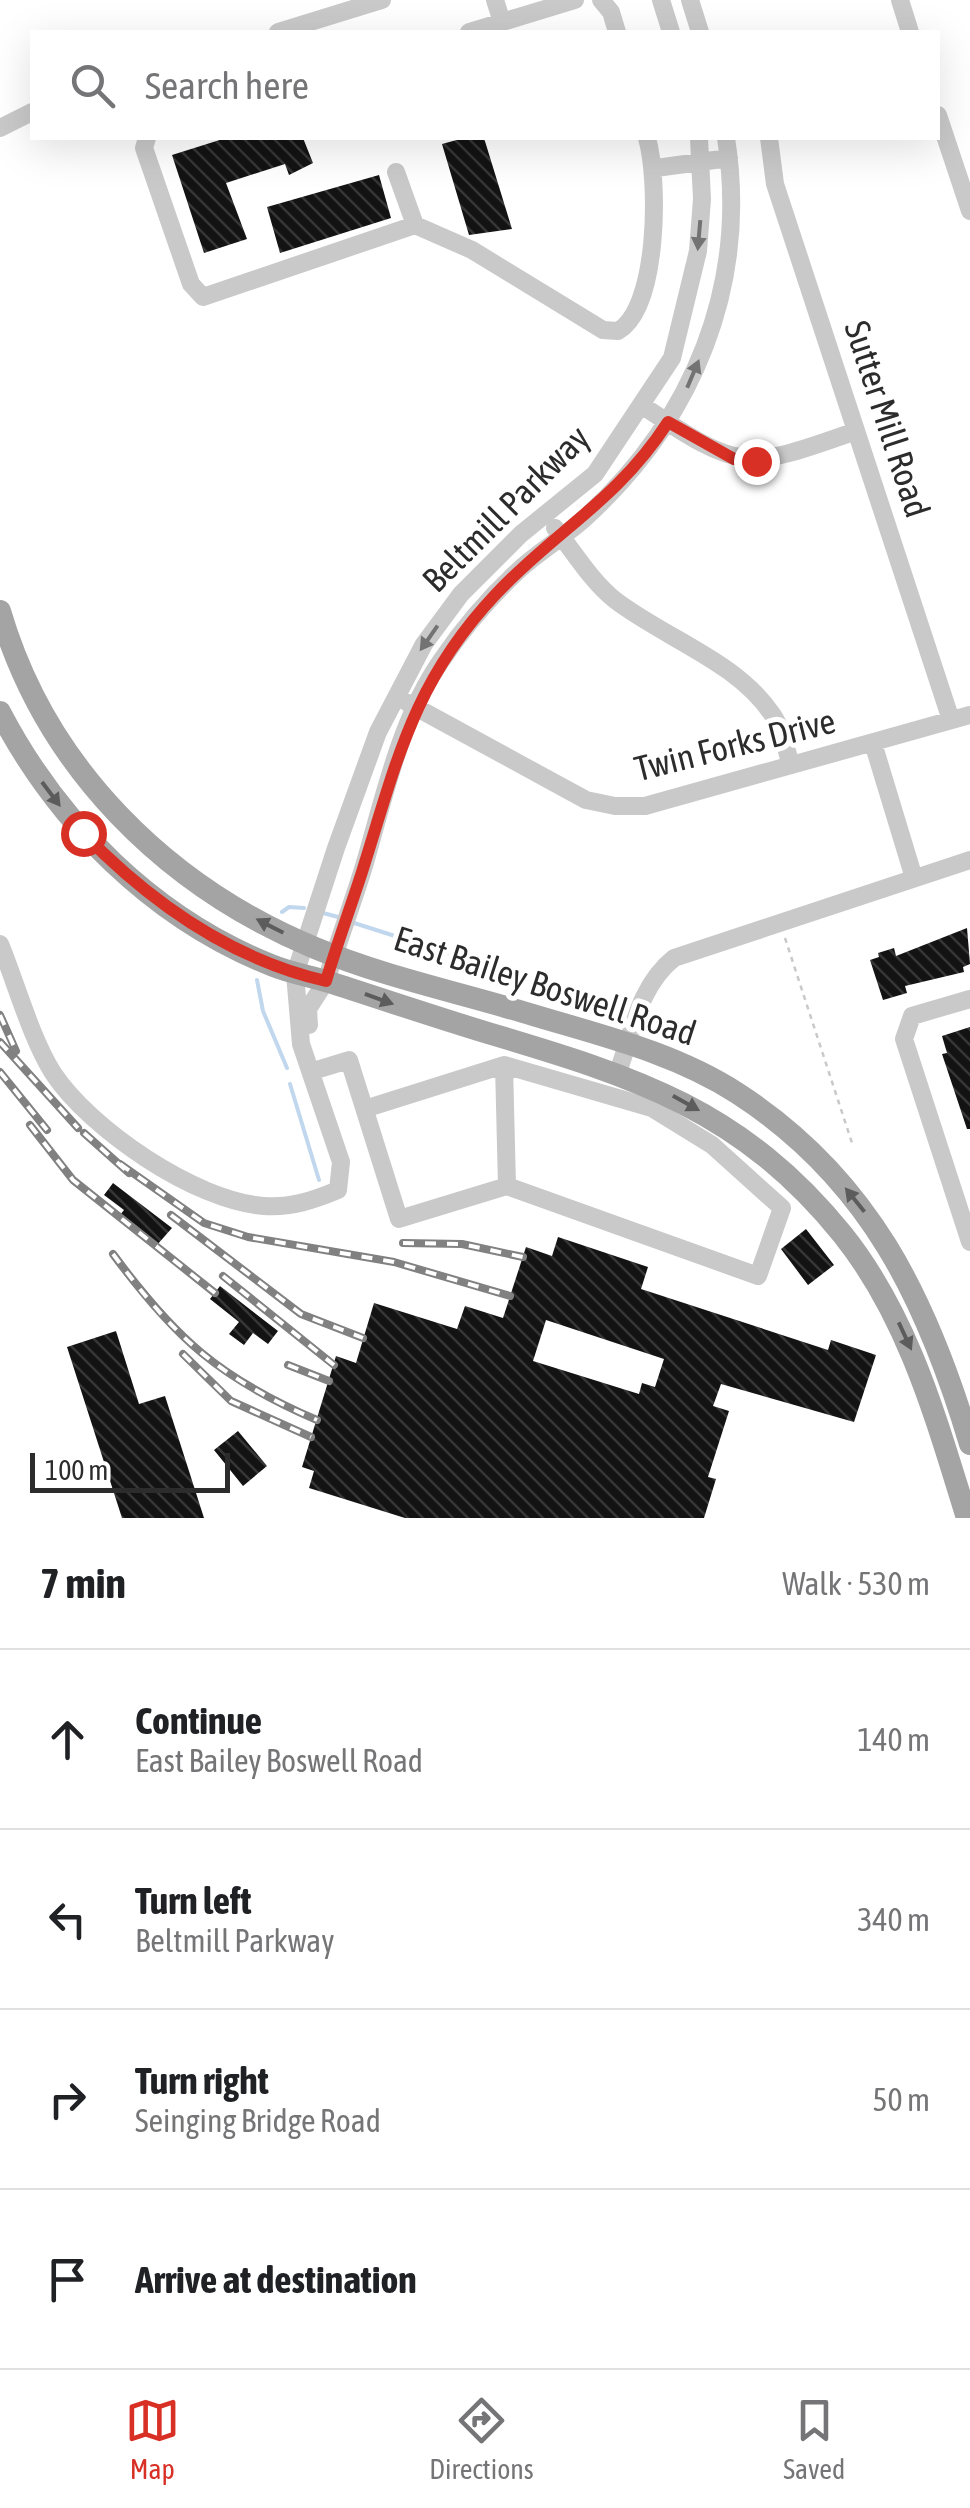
<!DOCTYPE html>
<html lang="en">
<head>
<meta charset="utf-8">
<style>
	body { margin:0; font-family:"Asap Condensed",sans-serif; background:#f6f6f6; color:#202124 }
	.scale { position:absolute; left:30px; bottom:25px; width:200px; box-sizing:border-box; padding-left:10px; border:5px solid #2c2c2c; border-top:0; font-size:28px; line-height:35px; white-space:nowrap; color:#2c2c2c; -webkit-text-stroke:8px #fff; paint-order:stroke }
	.stop { position:absolute; width:30px; height:30px; margin:-22px; border:8px solid #d93025; border-radius:50%; background:#fff }
	.stop.end { background:#d93025; border-color:#fff; box-shadow:0 2px 10px #0008 }
	.list { margin:0; padding:0; list-style:none }
	h2 { display:flex; justify-content:space-between; align-items:center; height:130px; margin:0; padding:0 40px; font-size:42px }
	h2 small { font-size:32px; font-weight:400; color:#757577 }
	.list li { display:grid; grid-template-columns:65px 1fr auto; gap:30px; align-items:center; box-sizing:border-box; height:180px; padding:0 40px; border-top:2px solid #e0e0e0 }
	.list b { display:block; font-size:38px; white-space:nowrap }
	.list p { margin:0; font-size:32px; white-space:nowrap; color:#757577 }
	.list em { font-size:32px; font-style:normal; color:#757577 }
	.icon { flex:none; width:55px; height:55px; fill:none; stroke:currentColor; stroke-width:2; stroke-linecap:round; stroke-linejoin:round }
	.map { position:relative; flex:none; width:970px; height:1518px; overflow:hidden }
	.search { position:absolute; background:#fff; box-shadow:0 10px 40px #0002; left:30px; right:30px; top:30px; height:110px; display:flex; align-items:center; gap:25px; box-sizing:border-box; padding:0 35px; border-radius:0px; color:#757577; font-size:38px }
	.sheet { height:850px; background:#fff }
	nav { display:flex; justify-content:space-around; align-items:center; box-sizing:border-box; height:140px; border-top:2px solid #e0e0e0; background:#fff; font-size:28px; color:#757577 }
	nav a { display:grid; justify-items:center; gap:5px }
	nav .on { color:#d93025 }
	.map>svg:first-child { display:block }
	.lines { fill:none; stroke-linecap:round; stroke-linejoin:round }
	.stream { stroke:#c1d7ed; stroke-width:4 }
	.building { fill:url(#building-back-hatch); fill-rule:evenodd }
	.path { stroke:#c9c9c9; stroke-width:2.5; stroke-dasharray:5 5; stroke-linecap:butt }
	.minor { stroke:#c9c9c9; stroke-width:18 }
	.major { stroke:#a4a4a4; stroke-width:22 }
	.rail-casing { stroke:#818181; stroke-width:8 }
	.rail { stroke:#fff; stroke-width:4; stroke-dasharray:11; stroke-linecap:butt }
	.oneway { fill:#737373 }
	.oneway2 { fill:#5c5c5c }
	.route { stroke:#d93025; stroke-width:12 }
	.labels { text-anchor:middle; stroke-width:10; stroke-linejoin:round; paint-order:stroke }
	.street-label { font-size:35px; fill:#2c2c2c; stroke:#fff }
</style>
</head>
<body>
<div class="map">
<svg width="970" height="1518" viewBox="0 0 970 1518">
	<defs>
		<pattern id="building-back-hatch" width="6" height="6" patternUnits="userSpaceOnUse" patternTransform="scale(2.5)"><rect width="6" height="6" fill="#131313"/><path d="M-1 5l2 2M0 0l6 6M5-1l2 2" fill="none" stroke="#363636"/></pattern>
	</defs>
	<rect width="100%" height="100%" fill="#fff"/>
	<g class="lines">
		<path class="stream" d="M282 912 289 907 304 908
			M323 913 338 917
			M351 922 527 978
			M257 980 263 1011 287 1068
			M290 1084 319 1180"/>
	</g>
	<path class="building" d="M226 138H303L313 163 289 175 285 164 226 183 247 239 204 253 172 155Z
		M464 138H484L512 229 469 235 442 144Z
		M379 175 391 218 280 253 267 207Z
		M967 928 970 964 963 967 964 972 905 986 907 993 883 1000 870 960 879 957 878 953 894 948 896 956Z
		M970 1027V1129H967L942 1054 947 1053 942 1036Z
		M113 1183 172 1228 157 1245 128 1223 120 1215 124 1210 104 1195Z
		M806 1229 834 1265 808 1285 781 1249Z
		M558 1237 648 1267 641 1289 828 1350 831 1340 876 1355 854 1422 721 1384 713 1406 729 1411 708 1477 716 1479 704 1518H405L309 1488 314 1471 302 1467 336 1356 356 1363 374 1303 457 1329 465 1306 503 1318 526 1247 552 1256ZM546 1320 664 1359 655 1387 642 1383 639 1394 533 1361Z
		M220 1286 278 1331 268 1344 253 1333 244 1345 229 1334 239 1322 210 1299Z
		M116 1331 139 1404 165 1396 204 1518H122L67 1347Z
		M238 1431 267 1466 243 1486 214 1450Z"/>
	<g class="lines">
		<path class="path" d="M785 938 853 1146"/>
		<path class="minor" d="M495 0 502 22
			M601 0 611 12 617 32
			M661 0 671 32
			M690 0 700 32
			M900 0 910 32
			M278 32 382 0
			M469 32 575 0
			M938 115 970 211
			M0 128 32 112
			M147 138 144 148 191 284 203 297 415 225 472 250 603 330 618 331C659 307 659 180 647 138
			M769 138 775 184 951 720
			M656 168 729 158
			M396 172 415 225
			M643 406C741 472 746 470 856 431
			M555 528C573 551 592 582 615 600 666 639 736 661 772 714 782 728 786 749 791 765
			M408 703 586 800 615 806H645L970 715
			M873 743 914 878
			M0 944C16 983 31 1038 53 1073 90 1129 195 1201 264 1206 291 1208 314 1200 338 1190L341 1162 301 1044 295 974 336 848 378 732 424 644 461 594 521 534 595 474 672 358 698 251 702 199 699 138
			M970 999 912 1016 904 1039 970 1242
			M309 1025 308 1009 326 981C338 942 352 905 364 866 384 798 400 720 441 661 463 628 491 596 520 569 540 551 565 536 585 518 694 419 749 284 726 138
			M504 1065 507 1186
			M313 1071 349 1060 399 1219 507 1186 758 1276 782 1208 712 1145 652 1108 504 1065 374 1106
			M618 1072C633 1031 639 986 674 958L970 860"/>
		<path class="major" d="M0 611C46 768 166 886 315 948 384 977 461 993 533 1015 603 1036 675 1053 737 1093 869 1178 927 1300 970 1444
			M0 712C58 823 153 918 271 965 290 973 310 976 329 982 382 999 435 1017 488 1033 636 1077 742 1110 843 1235 909 1318 936 1419 967 1518"/>
		<g class="rail-casing">
			<path id="rail" d="M0 1015 16 1051
				M0 1042 78 1128
				M0 1072 47 1130
				M30 1125 73 1180 215 1293
				M84 1133 129 1173
				M120 1164 204 1223 248 1237 394 1262 510 1296
				M171 1215 301 1314 363 1338
				M403 1243 462 1244 523 1257
				M113 1254C175 1338 219 1378 317 1420
				M223 1276 334 1365
				M183 1354 231 1401 311 1437
				M288 1365 329 1381"/>
		</g>
		<use href="#rail" class="rail"/>
	</g>
	<defs><path id="oneway-solid" d="M-6-.8H1V-3.2L6.5 0L1 3.2V.8H-6Z" transform="scale(2.5)"/></defs>
	<g class="oneway">
		<use href="#oneway-solid" transform="translate(699 235) rotate(95)"/>
		<use href="#oneway-solid" transform="translate(693 374) rotate(-67)"/>
		<use href="#oneway-solid" transform="translate(429 638) rotate(125)"/>
	</g>
	<g class="oneway2">
		<use href="#oneway-solid" transform="translate(51 794) rotate(53)"/>
		<use href="#oneway-solid" transform="translate(270 926) rotate(-153)"/>
		<use href="#oneway-solid" transform="translate(379 999) rotate(20)"/>
		<use href="#oneway-solid" transform="translate(686 1103) rotate(29)"/>
		<use href="#oneway-solid" transform="translate(855 1200) rotate(-129)"/>
		<use href="#oneway-solid" transform="translate(905 1336) rotate(65)"/>
	</g>
	<g class="lines">
		<path class="route" d="M83 833C151 903 230 959 326 981 337 944 350 909 362 872 397 761 413 682 496 594 556 530 617 501 668 422L734 459 756 461"/>
	</g>
	<g class="labels">
		<g class="street-label">
			<text transform="translate(887 419) rotate(72)" y="12">Sutter Mill Road</text>
			<text transform="translate(506 509) rotate(-45)" y="12">Beltmill Parkway</text>
			<text transform="translate(735 745) rotate(-14)" y="12">Twin Forks Drive</text>
			<text transform="translate(545 986) rotate(18)" y="12">East Bailey Boswell Road</text>
		</g>
	</g>
</svg>
<div class="scale">100 m</div>
<div class="stop" style="left:83px;top:833px"></div>
<div class="stop end" style="left:756px;top:461px"></div>
<div class="search"><svg class="icon" aria-label="search" viewBox="0 0 24 24"><circle cx="10" cy="10" r="6"/><path d="M15 15l6 6"/></svg>Search here</div>
</div>
<section class="sheet">
<h2>7 min<small>Walk · 530 m</small></h2>
<ul class="list">
<li><svg class="icon" aria-label="ahead" viewBox="0 0 24 24"><path d="M12 20V5M6 11l6-6 6 6"/></svg><div><b>Continue</b><p>East Bailey Boswell Road</p></div><em>140 m</em></li>
<li><svg class="icon" aria-label="left" viewBox="0 0 24 24"><path d="M17 20v-9H6M10 6l-5 5 5 5"/></svg><div><b>Turn left</b><p>Beltmill Parkway</p></div><em>340 m</em></li>
<li><svg class="icon" aria-label="right" viewBox="0 0 24 24"><path d="M7 20v-9h11M14 6l5 5-5 5"/></svg><div><b>Turn right</b><p>Seinging Bridge Road</p></div><em>50 m</em></li>
<li><svg class="icon" aria-label="arrive" viewBox="0 0 24 24"><path d="M6 21V4h12l-3 4 3 4H6"/></svg><div><b>Arrive at destination</b></div></li>
</ul>
</section>
<nav>
<a class="on"><svg class="icon" aria-label="map" viewBox="0 0 24 24"><path d="M3 6l6-2 6 2 6-2v14l-6 2-6-2-6 2zM9 4v14M15 6v14"/></svg>Map</a>
<a><svg class="icon" aria-label="directions" viewBox="0 0 24 24"><path d="M12 3l9 9-9 9-9-9zM9 14v-3h6M13 9l2 2-2 2"/></svg>Directions</a>
<a><svg class="icon" aria-label="saved" viewBox="0 0 24 24"><path d="M7 4h10v16l-5-4-5 4z"/></svg>Saved</a>
</nav>
</body>
</html>
